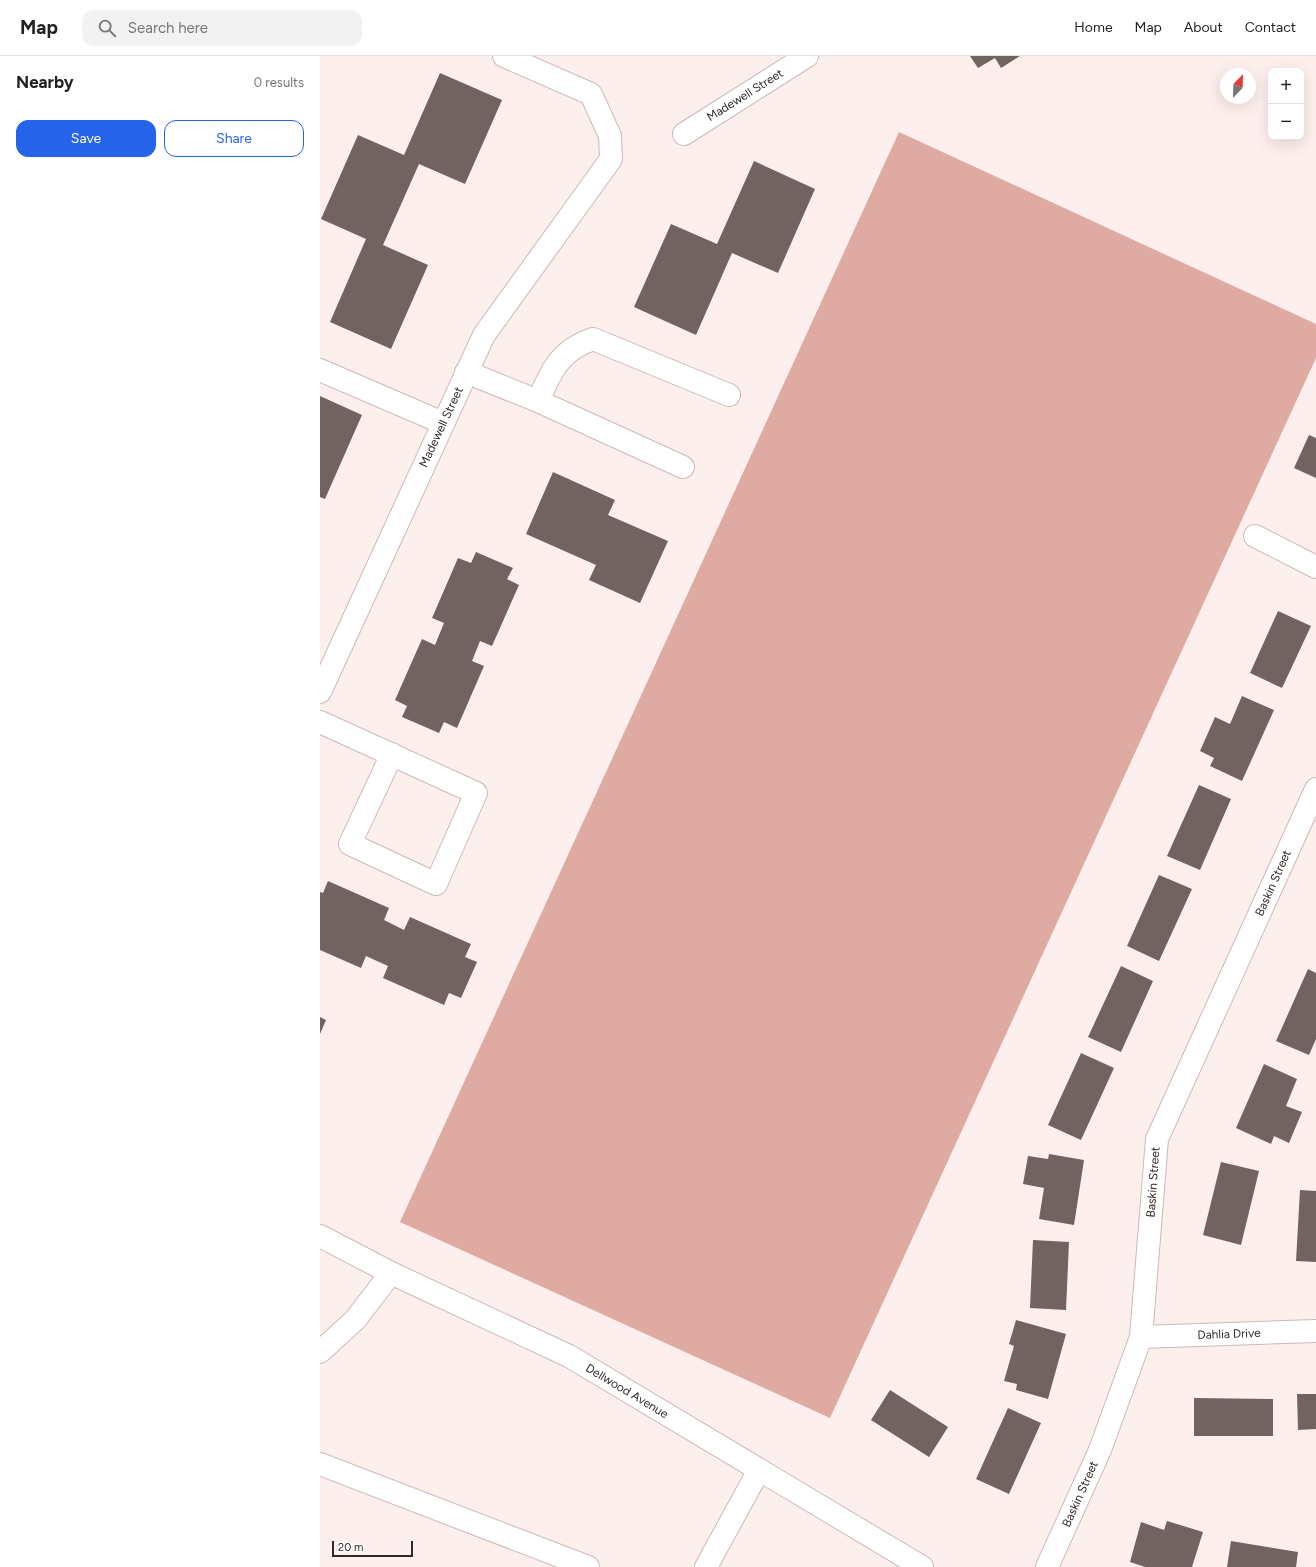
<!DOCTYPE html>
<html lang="en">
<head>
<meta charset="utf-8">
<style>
	body { margin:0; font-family:Figtree,sans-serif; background:#f2f2f2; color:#222 }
	.controls { position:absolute; right:12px; top:12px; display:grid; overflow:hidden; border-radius:8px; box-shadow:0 4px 16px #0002 }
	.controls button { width:36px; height:36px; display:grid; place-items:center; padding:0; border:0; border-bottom:1px solid #e0e0e0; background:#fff; color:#222; font:20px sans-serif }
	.compass { position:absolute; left:900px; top:12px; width:36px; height:36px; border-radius:50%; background:#fff; box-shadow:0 4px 16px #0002; rotate:23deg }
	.scale { position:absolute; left:12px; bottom:10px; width:81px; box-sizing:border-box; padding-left:4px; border:2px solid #302928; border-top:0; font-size:11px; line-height:14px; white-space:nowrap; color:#302928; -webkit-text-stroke:3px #fff; paint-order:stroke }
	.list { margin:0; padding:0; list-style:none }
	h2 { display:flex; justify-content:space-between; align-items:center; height:52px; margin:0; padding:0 16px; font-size:17px }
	h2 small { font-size:13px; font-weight:400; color:#767676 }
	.actions { display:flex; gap:8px; padding:12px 16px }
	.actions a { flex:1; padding:9px 0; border:1px solid #2563eb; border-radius:12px; text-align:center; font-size:14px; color:#2563eb }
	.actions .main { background:#2563eb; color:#fff }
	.icon { flex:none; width:22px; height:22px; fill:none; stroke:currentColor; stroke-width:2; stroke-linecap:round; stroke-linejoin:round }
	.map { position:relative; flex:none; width:996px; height:1511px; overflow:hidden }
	header { display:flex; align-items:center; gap:24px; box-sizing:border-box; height:56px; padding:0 20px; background:#fff; border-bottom:1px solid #e0e0e0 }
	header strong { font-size:19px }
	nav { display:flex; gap:22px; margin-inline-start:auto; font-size:14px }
	.search { width:280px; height:36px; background:#f2f2f2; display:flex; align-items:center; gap:10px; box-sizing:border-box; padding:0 14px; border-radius:12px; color:#767676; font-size:15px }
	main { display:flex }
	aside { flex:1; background:#fff }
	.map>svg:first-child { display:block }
	.forest { fill:#dfaaa1 }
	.building { fill:#716360 }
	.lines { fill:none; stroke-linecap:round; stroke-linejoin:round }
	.minor-casing { stroke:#cabab7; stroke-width:24 }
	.minor { stroke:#fff; stroke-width:22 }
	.labels { text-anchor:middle; stroke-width:4; stroke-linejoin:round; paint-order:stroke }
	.street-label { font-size:12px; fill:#302928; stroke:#fff }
</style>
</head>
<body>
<header>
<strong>Map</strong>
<div class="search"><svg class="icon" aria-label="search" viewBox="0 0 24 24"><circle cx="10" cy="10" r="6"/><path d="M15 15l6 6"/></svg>Search here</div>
<nav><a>Home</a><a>Map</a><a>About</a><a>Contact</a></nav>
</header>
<main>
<aside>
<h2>Nearby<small>0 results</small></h2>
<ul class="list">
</ul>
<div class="actions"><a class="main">Save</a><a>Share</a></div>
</aside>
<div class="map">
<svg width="996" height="1511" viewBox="0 0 996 1511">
	<rect width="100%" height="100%" fill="#fdefed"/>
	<path class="forest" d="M579 76 996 268V302L510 1362 80 1166Z"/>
	<path class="building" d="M650 0H700L681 12 675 2 658 12Z
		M120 17 182 44 145 128 99 108 63 189 108 209 71 293 10 266 46 183 1 163 38 79 84 99Z
		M434 105 495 133 458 217 412 197 376 279 314 251 351 168 397 188Z
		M0 340 42 359 5 443 0 441Z
		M989 379 996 382V422L974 412Z
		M233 416 295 444 288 459 348 485 320 547 269 524 276 509 206 478Z
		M156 496 193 512 187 523 199 529 172 590 160 585 152 605 164 610 137 672 124 666 119 677 82 661 87 650 75 644 102 583 115 589 124 567 112 562 138 502 151 507Z
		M958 555 991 570 962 632 930 617Z
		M922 640 954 654 922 725 890 710 894 702 880 695 895 661 910 668Z
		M879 729 911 743 880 814 847 800Z
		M839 819 872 833 839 905 807 890Z
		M8 825 69 852 64 864 84 874 90 861 151 888 145 901 157 906 141 942 129 937 124 949 63 922 68 910 46 900 41 912 0 894V836L3 837Z
		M801 910 833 925 801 996 768 981Z
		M988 913 996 917V983L989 999 956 985Z
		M0 961 6 964 0 978Z
		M761 997 794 1012 761 1084 728 1069Z
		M944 1008 977 1023 966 1050 982 1056 969 1087 954 1080 951 1088 916 1072Z
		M729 1098 764 1104 754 1169 719 1163 724 1132 703 1128 708 1100 728 1103Z
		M901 1106 939 1115 921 1189 883 1179Z
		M980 1134 996 1135V1206L976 1205Z
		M713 1184 749 1186 746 1254 710 1252Z
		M696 1264 746 1278 728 1343 696 1334 697 1328 684 1325 694 1290 689 1288Z
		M570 1334 628 1371 609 1401 551 1364Z
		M977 1338H996V1373L978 1374Z
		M874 1342 953 1343V1380H874Z
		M688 1352 721 1367 689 1438 656 1423Z
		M847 1465 883 1476 872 1511H825L810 1506 821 1466 844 1474Z
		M911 1485 978 1496 976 1511H907Z"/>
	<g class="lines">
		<g class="minor-casing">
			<path id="minor" d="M364 78 487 0
				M0 314 123 367
				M146 316 218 345C231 315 240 294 273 283L409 339
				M218 345 363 411
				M935 480 996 511
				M0 636 164 279 291 103 290 80 271 38 184 0
				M0 666 156 737 116 828 30 788 72 698
				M0 1180 71 1217 249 1300 602 1511
				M821 1281 996 1275
				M0 1296 35 1264 71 1217
				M0 1408 268 1511
				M386 1511 439 1414
				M727 1511 780 1394 821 1281 837 1083 996 733"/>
		</g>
		<use href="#minor" class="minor"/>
	</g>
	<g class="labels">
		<g class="street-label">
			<text transform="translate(425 39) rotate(-32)" y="4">Madewell Street</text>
			<text transform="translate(121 371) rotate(-65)" y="4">Madewell Street</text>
			<text transform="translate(953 827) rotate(-66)" y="4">Baskin Street</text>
			<text transform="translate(833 1126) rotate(-86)" y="4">Baskin Street</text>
			<text transform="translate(909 1278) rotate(-2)" y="4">Dahlia Drive</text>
			<text transform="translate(307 1335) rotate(31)" y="4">Dellwood Avenue</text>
			<text transform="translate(760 1438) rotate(-66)" y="4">Baskin Street</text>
		</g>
	</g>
</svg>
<div class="controls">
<button>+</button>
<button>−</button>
</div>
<svg class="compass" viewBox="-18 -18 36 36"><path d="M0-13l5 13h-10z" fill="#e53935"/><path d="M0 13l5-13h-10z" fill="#767676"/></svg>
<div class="scale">20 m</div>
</div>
</main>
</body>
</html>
